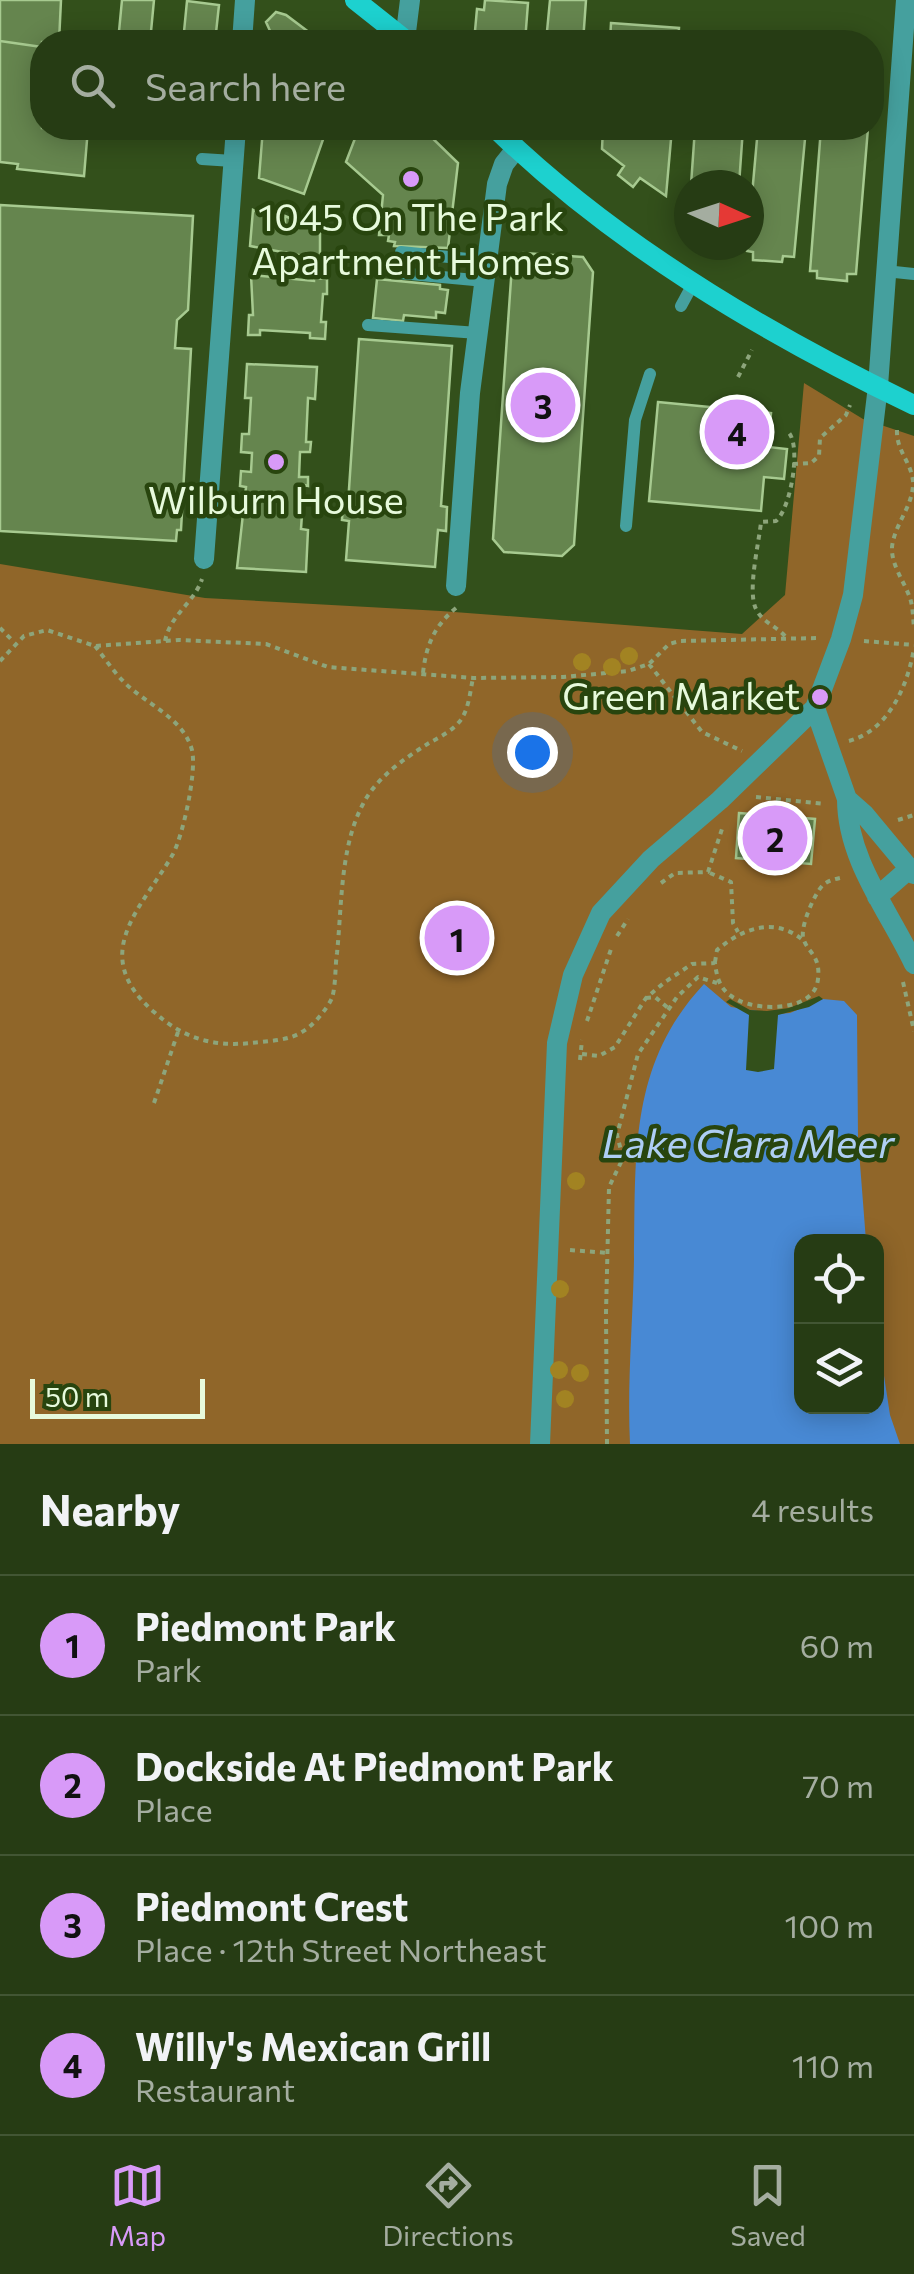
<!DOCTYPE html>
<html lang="en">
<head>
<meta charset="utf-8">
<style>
	body { margin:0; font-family:Commissioner,sans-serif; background:#2e431d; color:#f1f3f6 }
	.controls { position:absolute; right:30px; bottom:30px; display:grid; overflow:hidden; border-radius:20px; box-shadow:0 5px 25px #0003 }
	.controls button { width:90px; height:90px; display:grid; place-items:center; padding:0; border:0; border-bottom:2px solid #425634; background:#263c14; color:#f1f3f6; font:50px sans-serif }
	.compass { position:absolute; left:674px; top:170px; width:90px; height:90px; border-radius:50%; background:#263c14; box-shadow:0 5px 25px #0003; rotate:93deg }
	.scale { position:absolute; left:30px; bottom:25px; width:175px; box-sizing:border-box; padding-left:10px; border:5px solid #e7fadc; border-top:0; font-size:28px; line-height:35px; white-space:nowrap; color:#e7fadc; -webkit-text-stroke:8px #28450e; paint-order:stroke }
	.you { position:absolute; left:532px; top:752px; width:35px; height:35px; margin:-25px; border:8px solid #fff; border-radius:50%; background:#1a73e8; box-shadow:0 0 0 15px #1a73e833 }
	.badge { display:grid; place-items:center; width:65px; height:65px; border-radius:50%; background:#d89af8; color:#111; font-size:32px; font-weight:700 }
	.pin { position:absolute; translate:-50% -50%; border:5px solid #fff; box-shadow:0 2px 10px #0006 }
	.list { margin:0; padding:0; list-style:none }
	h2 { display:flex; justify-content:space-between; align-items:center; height:130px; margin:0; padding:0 40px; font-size:42px }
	h2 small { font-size:32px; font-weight:400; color:#a4ada0 }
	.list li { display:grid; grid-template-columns:65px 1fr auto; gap:30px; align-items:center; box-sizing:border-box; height:140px; padding:0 40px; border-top:2px solid #425634 }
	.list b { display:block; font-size:38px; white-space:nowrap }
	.list p { margin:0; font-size:32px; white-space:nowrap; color:#a4ada0 }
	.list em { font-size:32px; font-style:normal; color:#a4ada0 }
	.icon { flex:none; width:55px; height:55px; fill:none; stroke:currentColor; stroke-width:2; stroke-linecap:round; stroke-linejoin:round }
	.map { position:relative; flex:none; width:914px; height:1444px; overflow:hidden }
	.search { position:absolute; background:#263c14; box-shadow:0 5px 25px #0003; left:30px; right:30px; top:30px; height:110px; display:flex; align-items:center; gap:25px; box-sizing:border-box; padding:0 35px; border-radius:40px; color:#a4ada0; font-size:38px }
	.sheet { height:690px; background:#263c14 }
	nav { display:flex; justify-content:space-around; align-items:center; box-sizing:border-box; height:140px; border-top:2px solid #425634; background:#263c14; font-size:28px; color:#a4ada0 }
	nav a { display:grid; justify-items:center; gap:5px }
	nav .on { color:#d89af8 }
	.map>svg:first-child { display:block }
	.green { fill:#906629; fill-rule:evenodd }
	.water { fill:#4889d4 }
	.pier { fill:#33501b }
	.building { fill:#65854e; stroke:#a7ca90; stroke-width:2.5 }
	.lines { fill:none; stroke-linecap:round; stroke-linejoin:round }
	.path { stroke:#8da57b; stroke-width:4; stroke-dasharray:5 5; stroke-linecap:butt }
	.lane { stroke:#45a09e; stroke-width:12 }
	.street { stroke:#45a09e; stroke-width:20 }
	.secondary { stroke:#1dd1cf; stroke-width:20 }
	.tree { fill:#a28322 }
	.poi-dot { fill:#d89af8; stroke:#28450e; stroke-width:4 }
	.labels { text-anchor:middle; stroke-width:9; stroke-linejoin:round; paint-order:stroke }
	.poi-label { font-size:38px; fill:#e7fadc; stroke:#28450e }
	.water-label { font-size:40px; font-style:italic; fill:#aecef4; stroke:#28450e }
</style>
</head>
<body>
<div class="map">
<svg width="914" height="1444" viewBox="0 0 914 1444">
	<rect width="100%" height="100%" fill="#33501b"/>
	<path class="green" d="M804 383 863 419 914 436V1444H0V564L205 598 441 611 742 634 785 595ZM802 1242H876V1406H802Z"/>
	<path class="water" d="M704 984 731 1007 778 1014 790 1013 823 999 844 1001 857 1015 858 1138 866 1241 802 1242V1406H876L877 1330 890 1415 900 1444H630C627 1382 633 1321 634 1259 636 1157 628 1065 704 984Z"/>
	<path class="pier" d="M819 996 823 999 809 1007 778 1015 774 1069 758 1072 746 1070 749 1015 726 1002 730 999 750 1010 767 1011 789 1008Z"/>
	<path class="building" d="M0 0H61L59 42H42V47L0 41Z
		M122 0H154L150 42H118Z
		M485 0 528 3 525 42H484L475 31 477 9 484 10Z
		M550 0H586L583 42H546Z
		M187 1 219 5 215 42H183Z
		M276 12 286 15 322 42H268L271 33 266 22Z
		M611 23 679 28 678 42H610Z
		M702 34 750 38 749 42H701Z
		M0 41 42 47V128H88L84 176 17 169 18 164 0 162Z
		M263 128H327L304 194 259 178Z
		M359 128H422L458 163 448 248 394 246 395 242 388 241 389 235H379L383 195 346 162Z
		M603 128H672L666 196 640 178 633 187 618 175 624 166 602 149Z
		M695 128H743L739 185H691Z
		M758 128H806L794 257 783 256 782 262 753 260V252L747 251Z
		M821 128H868L856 274H847V281L817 278V271H810Z
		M0 205 193 216 188 310 177 320 175 348 191 349 181 530H177L176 541 0 531Z
		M253 210 285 225V216L320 231V259L250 246Z
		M523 253 583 257 593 272 574 545 562 556 504 552 493 539 512 265Z
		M251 275 314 281V278L327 279V294H323L321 322H326L325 339 310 338V333L260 330V335H248L249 315H253Z
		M377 279 440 285V289L448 290 445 313 436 312V318L404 315 403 321 373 318Z
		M359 339 452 346 441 506 447 507 446 531 438 530 435 567 346 560 349 521 342 520 343 504H348Z
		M247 364 317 367 315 399 308 398 306 442H311L310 452H300L299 477H308V486L304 485 301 529 308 530 306 572 237 568 246 487 240 486 241 471 251 472 252 453 241 452 242 434H249L251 398H245Z
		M658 402 771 413 768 447 787 449 784 479 764 477 761 511 649 501Z
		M739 813 815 819 811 864 736 858Z"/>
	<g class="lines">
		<path class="path" d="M738 377 752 350
			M897 430C896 450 911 462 913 481 914 506 895 522 892 547 891 565 904 581 910 598 913 607 913 618 914 628
			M793 464 811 463 819 456 820 438 846 415 850 405
			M0 628 14 642
			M785 636C776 626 762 622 756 609 747 591 759 543 761 522L776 521C791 508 801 447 789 433
			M165 641C170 615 194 603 202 579
			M864 641 914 645
			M95 646C104 657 113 671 123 681 145 704 183 717 192 750 197 772 183 835 173 854 142 908 87 954 154 1012 183 1038 212 1047 251 1043 267 1041 288 1041 302 1032 313 1026 327 1009 332 998 336 985 335 966 337 953 342 905 340 847 363 804 376 778 405 758 429 743 440 737 452 731 460 721 469 709 470 692 473 678
			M0 661 24 636 47 630 95 646 179 640 266 644 328 667 473 678 563 677 628 671 649 664 669 644 680 641 820 638
			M649 664 702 732 742 751
			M423 673C426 646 434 626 456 608
			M849 741C889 730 908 685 914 648
			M756 797 825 804
			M898 820 914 815
			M710 873 731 882 733 923 738 932
			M661 883 675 873 708 872 722 829
			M617 936 628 919
			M715 962 717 950C743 928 775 916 804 941
			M903 982 914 1031
			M646 998 655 997 668 1008
			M587 1021 611 949
			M582 1054 599 1056 615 1047 646 998 665 982 692 964 715 963C717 980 721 992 738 1000 759 1011 815 1012 818 979 821 954 806 952 803 937 801 925 814 895 822 886 828 880 836 879 844 877
			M580 1060 582 1040
			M154 1103 178 1032
			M570 1250 608 1253
			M607 1444 606 1313 609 1187 623 1158 617 1135 638 1054 677 997 698 977 717 983"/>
		<path class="lane" d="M202 159 233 161
			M401 252 487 261
			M885 271 914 274
			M399 273 485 281
			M681 306 694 282
			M368 325 478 333
			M626 526 635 420 650 374"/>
		<path class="street" d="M405 40 410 0
			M242 42 245 0
			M204 559 236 128
			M456 586 470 393 497 184 504 164 516 149
			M815 708 847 799 864 814 914 874
			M847 799C847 860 889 911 914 964
			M877 897 909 869
			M540 1444 557 1043 573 975 601 913 651 859 720 800 815 708 841 639 853 595 878 386 906 0"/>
		<path class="secondary" d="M355 0 408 42
			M495 128C614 244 764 333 914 405"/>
	</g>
	<g class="tree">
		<circle cx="629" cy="656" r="9"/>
		<circle cx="582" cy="662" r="9"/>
		<circle cx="612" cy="667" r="9"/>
		<circle cx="576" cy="1181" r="9"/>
		<circle cx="560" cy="1289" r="9"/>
		<circle cx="559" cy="1370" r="9"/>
		<circle cx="580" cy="1373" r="9"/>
		<circle cx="565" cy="1399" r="9"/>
	</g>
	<g class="poi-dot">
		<circle cx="411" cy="179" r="10"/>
		<circle cx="276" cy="462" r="10"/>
		<circle cx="820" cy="697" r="10"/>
	</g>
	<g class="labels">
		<g class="poi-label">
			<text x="411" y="231">1045 On The Park<tspan x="411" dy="44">Apartment Homes</tspan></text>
			<text x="276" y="514">Wilburn House</text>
			<text x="800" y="710" text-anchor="end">Green Market</text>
		</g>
		<g class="water-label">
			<text x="748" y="1158">Lake Clara Meer</text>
		</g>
	</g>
</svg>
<div class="controls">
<button><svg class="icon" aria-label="locate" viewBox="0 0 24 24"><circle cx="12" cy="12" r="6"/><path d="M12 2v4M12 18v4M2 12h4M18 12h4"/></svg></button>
<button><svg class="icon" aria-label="layers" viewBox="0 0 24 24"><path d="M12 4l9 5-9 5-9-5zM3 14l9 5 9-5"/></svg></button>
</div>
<svg class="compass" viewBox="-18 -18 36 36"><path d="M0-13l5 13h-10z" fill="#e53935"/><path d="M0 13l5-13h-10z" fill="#a4ada0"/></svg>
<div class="scale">50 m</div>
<div class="you"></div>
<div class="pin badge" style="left:457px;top:938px">1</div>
<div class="pin badge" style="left:775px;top:838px">2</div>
<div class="pin badge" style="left:543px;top:405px">3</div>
<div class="pin badge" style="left:737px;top:432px">4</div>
<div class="search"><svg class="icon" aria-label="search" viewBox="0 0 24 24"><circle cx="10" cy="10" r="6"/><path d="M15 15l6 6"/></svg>Search here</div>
</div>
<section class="sheet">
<h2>Nearby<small>4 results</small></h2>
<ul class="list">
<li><span class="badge">1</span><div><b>Piedmont Park</b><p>Park</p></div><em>60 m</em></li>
<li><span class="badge">2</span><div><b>Dockside At Piedmont Park</b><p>Place</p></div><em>70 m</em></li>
<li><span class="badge">3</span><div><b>Piedmont Crest</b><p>Place · 12th Street Northeast</p></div><em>100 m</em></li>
<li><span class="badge">4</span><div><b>Willy's Mexican Grill</b><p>Restaurant</p></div><em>110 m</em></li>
</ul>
</section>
<nav>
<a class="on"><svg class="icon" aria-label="map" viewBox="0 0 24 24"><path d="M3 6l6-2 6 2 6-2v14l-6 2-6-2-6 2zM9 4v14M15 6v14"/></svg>Map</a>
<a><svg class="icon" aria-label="directions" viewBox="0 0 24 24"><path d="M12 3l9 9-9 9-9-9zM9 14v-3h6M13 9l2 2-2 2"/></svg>Directions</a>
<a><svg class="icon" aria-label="saved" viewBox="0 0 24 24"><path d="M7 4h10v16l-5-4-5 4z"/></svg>Saved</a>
</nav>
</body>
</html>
